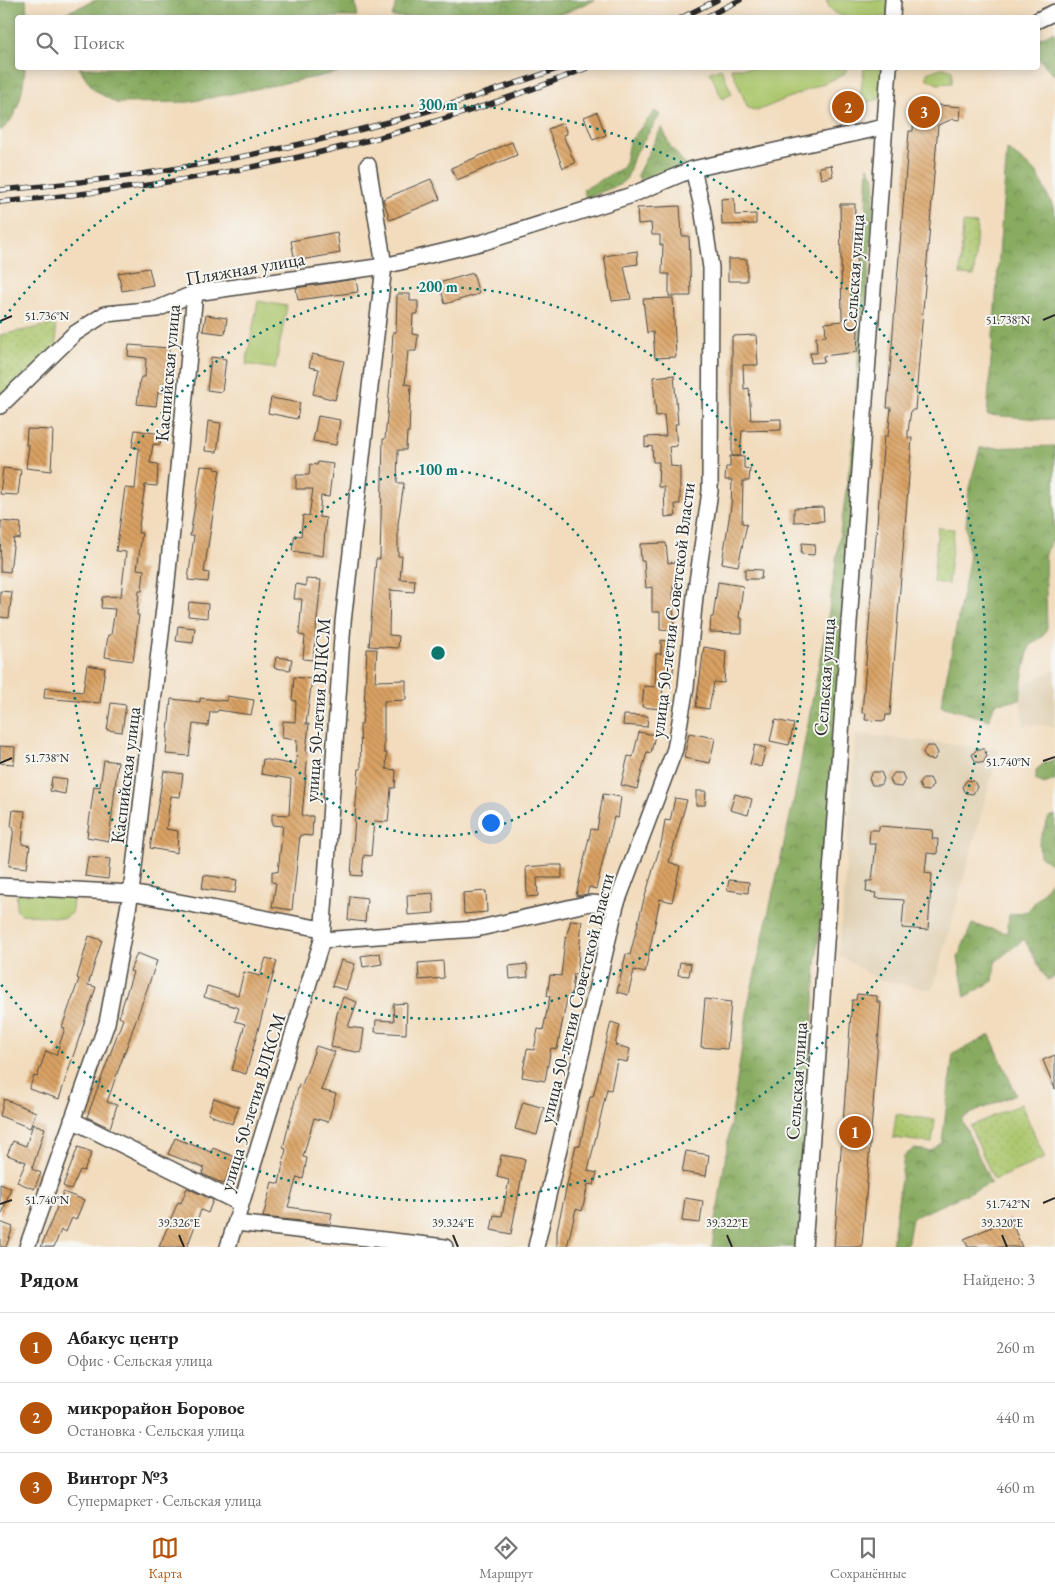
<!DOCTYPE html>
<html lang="ru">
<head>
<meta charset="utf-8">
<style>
	body { margin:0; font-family:"EB Garamond",serif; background:#f6f6f6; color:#222 }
	.you { position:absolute; left:490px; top:822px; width:18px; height:18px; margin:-12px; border:4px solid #fff; border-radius:50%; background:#1a73e8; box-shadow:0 0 0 8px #1a73e833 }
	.badge { display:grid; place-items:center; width:32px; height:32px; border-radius:50%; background:#b45309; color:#fff; font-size:16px; font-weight:700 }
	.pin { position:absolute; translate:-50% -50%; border:2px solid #fff; box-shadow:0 1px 5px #0006 }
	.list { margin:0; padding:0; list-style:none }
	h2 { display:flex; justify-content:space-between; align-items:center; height:65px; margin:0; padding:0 20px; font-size:21px }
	h2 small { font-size:16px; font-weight:400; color:#767676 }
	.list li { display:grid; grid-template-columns:32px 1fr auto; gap:15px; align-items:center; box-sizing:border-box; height:70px; padding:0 20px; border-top:1px solid #e0e0e0 }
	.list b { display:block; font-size:19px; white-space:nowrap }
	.list p { margin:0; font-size:16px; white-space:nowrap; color:#767676 }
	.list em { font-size:16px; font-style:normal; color:#767676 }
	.icon { flex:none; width:28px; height:28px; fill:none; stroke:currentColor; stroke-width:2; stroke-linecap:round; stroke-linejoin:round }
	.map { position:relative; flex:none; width:1055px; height:1247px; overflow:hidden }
	.search { position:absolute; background:#fff; box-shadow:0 2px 12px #0003; left:15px; right:15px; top:15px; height:55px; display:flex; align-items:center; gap:12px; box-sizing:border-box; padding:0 18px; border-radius:5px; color:#767676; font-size:19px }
	.sheet { height:275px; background:#fff }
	nav { display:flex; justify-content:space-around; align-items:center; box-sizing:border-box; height:70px; border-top:1px solid #e0e0e0; background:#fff; font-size:14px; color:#767676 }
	nav a { display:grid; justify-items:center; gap:2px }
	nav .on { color:#b45309 }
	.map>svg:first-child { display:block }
	.built { fill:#dfcfb1 }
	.grass { fill:#abc66c; stroke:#6b784c }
	.forest { fill:url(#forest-crowns); stroke:#5a6b46 }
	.park { fill:url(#park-dots); stroke:#6b784c }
	.building { fill:url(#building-back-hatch) }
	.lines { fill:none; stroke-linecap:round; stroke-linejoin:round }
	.street-casing { stroke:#494641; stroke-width:18 }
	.street { stroke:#fff; stroke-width:15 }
	.rail-casing { stroke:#2b2b2b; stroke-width:5.5 }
	.rail { stroke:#f6f6f2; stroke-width:4; stroke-dasharray:11; stroke-linecap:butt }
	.ticks { fill:none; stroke:#2b2b2b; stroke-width:2 }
	.ring { fill:none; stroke:#0f766e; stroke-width:2.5; stroke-dasharray:2.5 5 }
	.labels { text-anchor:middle; stroke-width:4; stroke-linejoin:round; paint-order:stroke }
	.street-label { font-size:19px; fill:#2b2b2b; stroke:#f6f6f2 }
	.ticks-label { font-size:12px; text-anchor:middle; fill:#2b2b2b; stroke:#f6f6f2; stroke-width:4; stroke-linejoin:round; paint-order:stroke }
	.centre { fill:#0f766e; stroke:#f6f6f2; stroke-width:2.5 }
	.ring-label { font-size:15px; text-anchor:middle; font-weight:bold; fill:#0f766e; stroke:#f6f6f2; stroke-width:4; stroke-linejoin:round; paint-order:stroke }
</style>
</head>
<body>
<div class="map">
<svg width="1055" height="1247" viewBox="0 0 1055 1247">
	<defs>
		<pattern id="forest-crowns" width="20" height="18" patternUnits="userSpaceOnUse" patternTransform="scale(1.25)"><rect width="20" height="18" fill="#88ab60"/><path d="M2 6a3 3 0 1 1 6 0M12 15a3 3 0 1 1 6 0" fill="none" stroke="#6f8b4f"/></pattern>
		<pattern id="park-dots" width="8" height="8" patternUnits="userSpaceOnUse" patternTransform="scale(1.25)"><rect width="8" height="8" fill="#abc66c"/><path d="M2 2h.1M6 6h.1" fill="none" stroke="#93aa5e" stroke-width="1.8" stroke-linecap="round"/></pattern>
		<pattern id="building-back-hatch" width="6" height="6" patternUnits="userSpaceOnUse" patternTransform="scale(1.25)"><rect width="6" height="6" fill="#daa263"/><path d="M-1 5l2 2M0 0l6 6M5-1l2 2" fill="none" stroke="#b18452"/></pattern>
	</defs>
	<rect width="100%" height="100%" fill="#f6f6f2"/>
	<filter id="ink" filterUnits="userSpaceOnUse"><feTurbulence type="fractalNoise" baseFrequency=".02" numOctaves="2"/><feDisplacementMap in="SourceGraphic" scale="10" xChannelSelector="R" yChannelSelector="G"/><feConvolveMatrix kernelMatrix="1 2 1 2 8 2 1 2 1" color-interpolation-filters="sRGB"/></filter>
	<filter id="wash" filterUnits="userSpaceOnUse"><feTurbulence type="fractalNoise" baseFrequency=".0096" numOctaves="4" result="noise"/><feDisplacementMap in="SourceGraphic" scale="20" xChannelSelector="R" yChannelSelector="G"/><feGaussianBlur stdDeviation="1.12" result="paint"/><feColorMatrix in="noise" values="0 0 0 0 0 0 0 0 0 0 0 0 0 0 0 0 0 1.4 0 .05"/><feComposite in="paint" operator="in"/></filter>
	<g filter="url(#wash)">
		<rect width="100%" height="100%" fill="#f2dcbd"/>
		<path class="built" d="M1055 670V726L1024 725 1018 686Z
			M856 734 999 749 933 990 879 980 839 955Z"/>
		<path class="grass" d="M826 0H888V17C866 17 834 25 826 0Z
			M721 68 732 94 722 99 710 72Z
			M731 68H848L843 75 757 111 748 108Z
			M864 68H885L884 98 859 104Z
			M941 68H948L952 71V83L938 84 927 79V73Z
			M258 301 287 306 275 369 246 364Z
			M68 892 73 898 72 913 65 918 20 914 16 909 17 894Z"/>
		<path class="forest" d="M0 0H26L27 17 18 18V68H25C23 89 19 118 0 131Z
			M96 0H355L358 17H62L63 14Z
			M397 0H595L555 17H392Z
			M1055 31V76L1038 58V39Z
			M79 68H350L346 71 189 102 116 103 94 90Z
			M655 111 660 115 634 156 627 178 619 185 586 198 583 190 624 167 629 142Z
			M662 127 670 146 686 165 640 180 637 175Z
			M1007 149 1037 173 1055 211V420L987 415Z
			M868 167 875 178 840 704 816 966 805 1167 798 1247H712L749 1000 794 799 829 610 854 436Z
			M1055 446 1054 537 1045 554 1047 628 1042 637 1030 645 1023 673 1020 700 995 703 989 720 941 706 969 561 966 526 969 488 980 448Z
			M1055 759V780L1044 784 1036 780V770L1043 764Z
			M1055 815V867L1040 856 1039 842 1049 817Z
			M1055 876V977L1047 980 1024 939 995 962 993 981 965 997 958 957 972 924 1007 933 1009 915 1028 911Z
			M990 1035 1016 1094 961 1118 991 1183 912 1218 907 1247H892L904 1156 914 1149 931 1151 942 1142 953 1054Z"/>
		<path class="park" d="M963 223 977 224 974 276 960 275Z
			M55 324 57 346 0 398V335Z
			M938 528 954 529 948 584 933 582Z
			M1021 1104 1045 1158 994 1180 970 1126Z
			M896 1114 935 1120 932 1143 893 1138Z"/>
		<g id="blocks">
			<path class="building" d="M926 104 961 107 960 120 953 119 938 125 915 410H911L908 432V438H912L890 715H886L885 721 865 720 866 713H862L884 436H888L891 408H887L909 131H913L914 114Z
				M597 112 606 135 593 140 584 117Z
				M563 123 567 134 563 135 575 163 563 168 548 129Z
				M512 142 517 155 457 180 451 168Z
				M831 165 833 176 821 179 819 167Z
				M431 179 440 199 390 220 383 199Z
				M734 198 735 215 756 214V224L722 225 721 199Z
				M840 204H855L854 241H857L856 307H859L857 352 823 356 824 362 811 363 810 353H817L816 337 826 336 825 323 842 321Z
				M680 206 682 236H689L691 296H669V274H662L663 245H660V235H652L651 223 638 224 637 208Z
				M337 232 340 253 295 261 291 241Z
				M637 251 638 264 624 266 631 299 612 301 604 256Z
				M728 259H747V281H728Z
				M149 268 153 285 122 291 118 273Z
				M473 273 479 294 445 304 439 283Z
				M356 279 358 292 298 300 296 288Z
				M397 294H410V301H418V314H413L412 334 418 335 416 351H408L405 384 411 385 409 432H407L406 450H398L397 483H404L398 524V556H402L400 579 415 580 414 592 390 590 389 635 399 636 398 648 369 646 376 559H380L383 439H385L390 383 393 332H396Z
				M673 298 676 357 655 358 653 332 647 333 643 299Z
				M206 315 227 318 225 334 203 331Z
				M756 335 758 365H743L744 389 749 388 751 420 781 419V430L742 431 740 456H732V336Z
				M129 345 169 348 167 380 172 381 170 393 158 392 156 406 137 404 140 380 141 377H145L146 358 128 356Z
				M312 354 344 361 335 400 313 394 319 369 309 367Z
				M211 357 226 359 222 392 207 390Z
				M674 375 678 424H675L677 446 669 447 671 466 680 467V504H675L676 516 665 517 664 487H658L659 462H653L652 446 645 447V437L666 436 664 415 656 416 653 377Z
				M271 398 300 403 297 419 268 413Z
				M318 416 340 420 336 445 313 441Z
				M208 421 221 423 217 452 205 451Z
				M27 429 53 430 51 471 26 468 29 445H26Z
				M135 430 161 434 160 445 153 444 150 463 158 464 157 486 145 485 138 533H142L137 569 144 570 142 591H139L137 615H139L133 661 105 657 108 635H111L115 609 101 608 102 597 121 596 126 552 116 551 125 488 135 489 139 448 132 447Z
				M730 456 744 457V468L750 469 749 481H743L742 523 747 524 738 566 722 563 731 506 732 480H725L726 467H730Z
				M318 462 333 464 329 497 321 496 319 517 326 518 323 556 292 551 295 535 301 536 303 515 309 516 313 489H296V475H309L310 464 317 465Z
				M201 466 216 467 215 469 220 470 204 572 209 573 208 582 188 580 194 536H190Z
				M3 468 21 470 18 495 0 494Z
				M823 507 824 521 794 522V508Z
				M1 521 21 523 20 539 14 538 10 572 0 571Z
				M666 543 668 563 676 562 678 585 673 586 674 631 660 630V612H652V587L646 588 644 561H641L640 544Z
				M802 543 815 544 814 555 801 554Z
				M745 569 762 570 761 579H745Z
				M306 579 321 580 313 660 303 659 305 636 299 635 302 599H294L296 584 306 586Z
				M718 582 743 586 739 618H742V633L710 632 711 617H713Z
				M0 591 12 592 9 618 0 617Z
				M189 602 208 604 207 618 188 616Z
				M178 626 195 628 193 643 176 641Z
				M661 640 675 643 673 673H665L660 709 642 707 644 686 655 687 656 654H661Z
				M704 647 726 651 724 683 714 682 709 709 696 707Z
				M367 649H377L375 681 406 680V700L384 701V753H387L386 769 396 770 395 788H391L388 822 374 821 371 856 364 855 362 876 351 875 357 788 359 769H361L360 724H362L364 707Z
				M276 657 292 659 290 670 274 668Z
				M87 665 105 668 100 703 44 698 45 688 83 692Z
				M294 677 312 679 306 724H309L306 752 308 753 302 816H313L312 836 300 835 292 910 272 907 276 883 272 882V871L278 872 283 826 272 825V814L289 815 291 779 261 774 263 759 296 765 297 740 282 738 283 721 295 722 296 701 292 700Z
				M227 696 254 700 251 715 218 710 217 712H210L208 726 193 724 189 756 166 754 171 699 200 702V698L227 701Z
				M111 703 126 705 122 732 107 730Z
				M624 715 648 716 647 727 623 725Z
				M775 720 794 724 789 745 770 741Z
				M639 732 655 735 651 753 647 752 637 789 621 785 628 756 633 757Z
				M689 733 715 738 710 763 684 758Z
				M755 745 766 748 761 767 750 764Z
				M0 746 15 747 14 764 0 763Z
				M927 746H934L938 753 934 760 926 759 923 752Z
				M977 749H984L987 756 983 763 976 762 972 755Z
				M104 760 118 762 109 841 87 837 94 786 100 787Z
				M164 771 183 774 180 797 171 796 166 829 178 831 177 853 150 848Z
				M873 772H881L884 779 880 785H872L869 778Z
				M894 773H902L905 780 901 787 893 786 890 779Z
				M52 777 67 779 65 794 50 791Z
				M923 778H930L933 784 929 791 922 790 919 784Z
				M967 780 974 781 977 787 973 794 965 793 962 787Z
				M696 791H706L705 805H696Z
				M603 794 621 797 618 818 614 817 596 889 589 887 587 894 576 896 591 829 597 830Z
				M735 794 752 799 748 815 730 810Z
				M675 798 687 800 669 862 680 866 672 902 660 899 645 973 634 970 628 995 617 992 626 954 630 955 643 903 662 840 665 820 670 821Z
				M13 810 25 811 22 844 30 846 27 868 9 866 14 827H11Z
				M879 826 933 830 932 839H938L937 854 927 853 925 873 932 874 928 930 902 928 904 900 875 898 876 893 866 892 867 881H872L876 844H869L870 830H879Z
				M88 857 110 859 108 879 85 876Z
				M549 865H562V878H537L538 896 527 897 526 867Z
				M204 875 237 880 235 893 202 889Z
				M729 880 749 882 748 893 727 890Z
				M486 891 487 912 464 914 463 893Z
				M433 893 434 913 408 915 407 895Z
				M350 896 367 898 365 922 348 920Z
				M571 920 582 921 577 974H574L571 999H567L557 1049 551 1048 545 1081 522 1077 527 1049 534 1050 538 1029 543 1030 550 996H547L550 975 561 976 565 940Z
				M89 936 102 940 88 985 96 987 59 1099 29 1089 34 1076 37 1077 46 1051 56 1055 65 1028 62 1027 79 979 77 978Z
				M137 953 157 961 107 1102 117 1105 110 1128 87 1117 123 1019 119 1017 133 972 130 971Z
				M380 953 382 964 363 967 361 956Z
				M266 958 277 961 246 1074 232 1070 245 1024 235 1021 239 1008 204 997 207 986 238 995 244 972 260 976Z
				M341 960 355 964 346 990 332 986Z
				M443 961 444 978 419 980 418 963Z
				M680 962 691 964 689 976 678 975Z
				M527 964 528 977 510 979 509 966Z
				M857 994 877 996V1002H881L862 1247H834L852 1000H856Z
				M343 997 357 1002 348 1027 364 1029 361 1053 331 1047 337 1014Z
				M705 999 731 1002 727 1049 701 1047Z
				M407 1003 406 1034 375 1032 376 1020 394 1021 393 1004Z
				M611 1022 620 1025 615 1045 630 1049 627 1062 617 1060 611 1090 607 1089 588 1171 597 1173 594 1185 588 1184 582 1211 576 1209 567 1247H557V1230L576 1145 580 1146 590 1097H593Z
				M316 1046 335 1052 321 1090 336 1094 328 1122 314 1118 303 1157 307 1158 303 1179 297 1177 288 1207 332 1213 330 1224 263 1217 272 1182 279 1184 286 1149 283 1148 299 1084 302 1085Z
				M1055 1055V1089L1043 1060Z
				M214 1098 239 1107 232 1124 208 1114Z
				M4 1099 36 1112 30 1128 0 1116Z
				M523 1102 544 1108 537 1135 515 1129Z
				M33 1124 45 1128 32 1169 41 1173 34 1189 17 1182 26 1162 7 1155 13 1141 26 1146Z
				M175 1138 211 1152 213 1148 235 1157 224 1184 202 1174 204 1168 168 1154Z
				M78 1147 92 1152 84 1171 80 1170 71 1190 63 1186Z
				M686 1151 709 1155 706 1176 682 1172Z
				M501 1155 525 1159 511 1234 491 1230 494 1215 502 1216 509 1180 497 1177Z
				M0 1184 11 1188 2 1214H0Z
				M187 1188 213 1200 208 1213 201 1210 187 1247H159L178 1202 181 1203Z
				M63 1192 84 1200 76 1220 72 1218 66 1232 61 1230 54 1247H41Z
				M685 1198 703 1201 700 1223 682 1221Z
				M1010 1219 1022 1247H968L964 1239Z
				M0 1222 13 1227 6 1247H0Z"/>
		</g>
	</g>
	<g filter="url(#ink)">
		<use href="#blocks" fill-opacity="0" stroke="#494641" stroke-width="1"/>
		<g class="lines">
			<g class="street-casing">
				<path id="street" d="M892 18 893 0
					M1038 20 1055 12
					M0 406 74 334 105 314 157 309 195 293 384 266 484 242 629 196 693 169 884 127
					M0 886 131 893 322 929
					M322 940 476 929 590 903 616 905
					M72 1120 241 1204
					M236 1223 445 1247
					M27 1247 107 1023 131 893 167 582 195 293
					M228 1247 322 940 343 622 384 266 368 165
					M536 1247 616 905 675 749 686 687 695 596 710 491 711 268 702 207 693 169
					M804 1247 889 68"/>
			</g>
			<use href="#street" class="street"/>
			<g class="rail-casing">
				<path id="rail" d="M681 18 717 0
					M704 18 740 0
					M0 190C196 174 375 134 560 68
					M0 202C201 185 400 144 587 68"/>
			</g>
			<use href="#rail" class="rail"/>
		</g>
	</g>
	<path class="ticks" d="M1043 320 1055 315M0 321 12 316M1043 761 1055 757M0 763 12 758M1043 1203 1055 1198M0 1204 12 1200M179 1235 184 1247M453 1235 458 1247M727 1235 732 1247M1002 1235 1007 1247"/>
	<g class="ring">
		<circle cx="438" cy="653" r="183"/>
		<circle cx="438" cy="653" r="366"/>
		<path d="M0 323A548 548 0 1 1 0 983"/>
	</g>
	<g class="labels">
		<g class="street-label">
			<text transform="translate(245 268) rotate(-10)" y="7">Пляжная улица</text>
			<text transform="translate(853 273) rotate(-86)" y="7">Сельская улица</text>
			<text transform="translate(167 373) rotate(-85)" y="7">Каспийская улица</text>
			<text transform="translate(672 610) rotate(-83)" y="7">улица 50-летия Советской Власти</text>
			<text transform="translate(824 677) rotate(-86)" y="7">Сельская улица</text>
			<text transform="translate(317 710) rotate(-86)" y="7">улица 50-летия ВЛКСМ</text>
			<text transform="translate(125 775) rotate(-83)" y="7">Каспийская улица</text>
			<text transform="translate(576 998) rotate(-76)" y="7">улица 50-летия Советской Власти</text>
			<text transform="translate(796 1081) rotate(-86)" y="7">Сельская улица</text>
			<text transform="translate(252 1102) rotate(-73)" y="7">улица 50-летия ВЛКСМ</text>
		</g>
	</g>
	<g class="ticks-label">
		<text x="47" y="320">51.736°N</text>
		<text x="1008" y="324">51.738°N</text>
		<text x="47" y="762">51.738°N</text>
		<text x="1008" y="766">51.740°N</text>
		<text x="47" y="1204">51.740°N</text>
		<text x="1008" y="1208">51.742°N</text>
		<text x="179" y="1227">39.326°E</text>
		<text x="453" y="1227">39.324°E</text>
		<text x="727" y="1227">39.322°E</text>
		<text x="1002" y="1227">39.320°E</text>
	</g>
	<circle cx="438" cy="653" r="8" class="centre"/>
	<g class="ring-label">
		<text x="438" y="110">300 m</text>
		<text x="438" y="292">200 m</text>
		<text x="438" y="475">100 m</text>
	</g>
</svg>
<div class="you"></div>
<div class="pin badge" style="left:855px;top:1132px">1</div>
<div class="pin badge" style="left:848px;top:107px">2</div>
<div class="pin badge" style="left:924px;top:112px">3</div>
<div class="search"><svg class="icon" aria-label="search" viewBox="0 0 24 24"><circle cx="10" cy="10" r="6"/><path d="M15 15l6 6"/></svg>Поиск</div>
</div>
<section class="sheet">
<h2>Рядом<small>Найдено: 3</small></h2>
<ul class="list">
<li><span class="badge">1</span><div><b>Абакус центр</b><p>Офис · Сельская улица</p></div><em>260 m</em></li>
<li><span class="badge">2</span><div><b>микрорайон Боровое</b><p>Остановка · Сельская улица</p></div><em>440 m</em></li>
<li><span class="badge">3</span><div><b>Винторг №3</b><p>Супермаркет · Сельская улица</p></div><em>460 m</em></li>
</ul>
</section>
<nav>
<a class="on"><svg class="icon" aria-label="map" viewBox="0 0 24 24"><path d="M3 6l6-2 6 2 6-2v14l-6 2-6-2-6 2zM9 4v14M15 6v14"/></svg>Карта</a>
<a><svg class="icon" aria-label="directions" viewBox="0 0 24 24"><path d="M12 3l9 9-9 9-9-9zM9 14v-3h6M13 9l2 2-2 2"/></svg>Маршрут</a>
<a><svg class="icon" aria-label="saved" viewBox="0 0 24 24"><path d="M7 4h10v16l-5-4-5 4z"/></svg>Сохранённые</a>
</nav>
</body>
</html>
